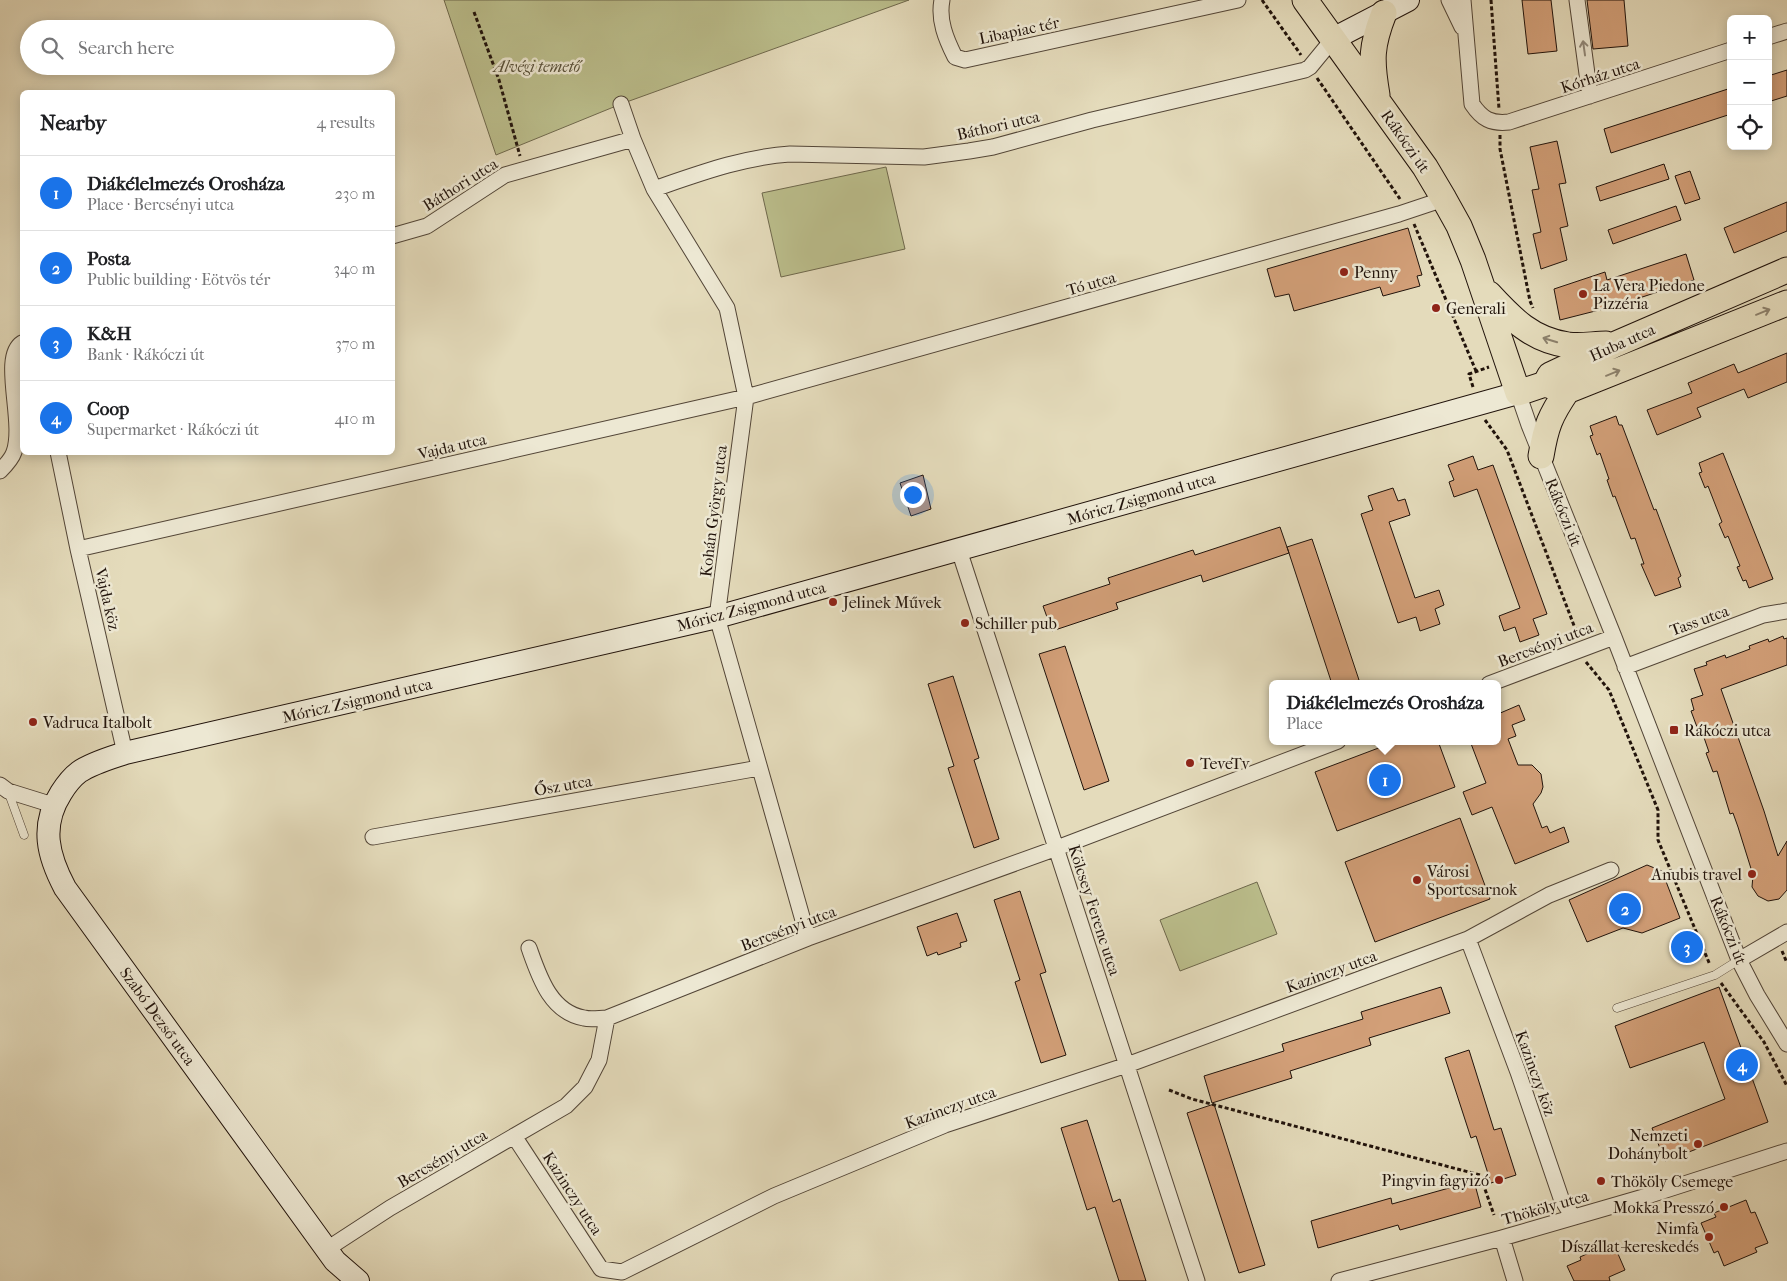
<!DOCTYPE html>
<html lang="en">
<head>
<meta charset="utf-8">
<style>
	body { margin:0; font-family:"IM FELL French Canon",serif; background:#f6f6f6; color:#202124 }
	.controls { position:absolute; right:15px; top:15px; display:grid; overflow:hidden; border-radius:8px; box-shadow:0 2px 12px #0003 }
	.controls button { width:45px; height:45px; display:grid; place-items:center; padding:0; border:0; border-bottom:1px solid #e0e0e0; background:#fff; color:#202124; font:25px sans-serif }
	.you { position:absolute; left:912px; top:494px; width:18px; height:18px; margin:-12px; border:4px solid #fff; border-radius:50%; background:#1a73e8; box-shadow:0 0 0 8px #1a73e833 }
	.badge { display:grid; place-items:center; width:32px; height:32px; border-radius:50%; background:#1a73e8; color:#fff; font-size:16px; font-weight:700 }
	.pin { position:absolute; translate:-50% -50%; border:2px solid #fff; box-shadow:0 1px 5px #0006 }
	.popup { position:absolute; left:1269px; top:680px; width:232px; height:65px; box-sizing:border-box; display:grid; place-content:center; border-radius:8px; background:#fff; filter:drop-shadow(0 1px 4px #0005); font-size:16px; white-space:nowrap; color:#757577 }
	.popup b { font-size:19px; color:#202124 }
	.popup::after { content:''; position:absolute; left:50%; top:100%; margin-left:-10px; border:10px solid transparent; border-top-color:#fff }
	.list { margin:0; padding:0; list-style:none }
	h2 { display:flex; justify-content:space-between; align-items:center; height:65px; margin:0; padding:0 20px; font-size:21px }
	h2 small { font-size:16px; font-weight:400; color:#757577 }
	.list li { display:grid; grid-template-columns:32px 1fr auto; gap:15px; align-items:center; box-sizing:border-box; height:75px; padding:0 20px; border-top:1px solid #e0e0e0 }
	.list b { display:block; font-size:19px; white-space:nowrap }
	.list p { margin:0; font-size:16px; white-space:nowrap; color:#757577 }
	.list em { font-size:16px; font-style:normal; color:#757577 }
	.icon { flex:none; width:28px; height:28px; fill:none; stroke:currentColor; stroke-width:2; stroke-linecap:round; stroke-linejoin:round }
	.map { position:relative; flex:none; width:1787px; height:1281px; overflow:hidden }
	.search { position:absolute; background:#fff; box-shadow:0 2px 12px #0003; left:20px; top:20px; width:375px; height:55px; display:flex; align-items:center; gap:12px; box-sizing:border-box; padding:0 18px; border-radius:28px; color:#757577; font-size:19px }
	.panel { position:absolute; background:#fff; box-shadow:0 2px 12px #0003; left:20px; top:90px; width:375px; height:365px; border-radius:8px }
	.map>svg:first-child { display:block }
	.green { fill:#bbbe8c; stroke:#6e684c }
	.building { fill:#d29f78; stroke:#21130b }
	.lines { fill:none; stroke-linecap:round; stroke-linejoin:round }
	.lane-casing { stroke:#524537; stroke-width:9 }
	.street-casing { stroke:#524537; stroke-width:17 }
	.secondary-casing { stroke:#21130b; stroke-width:24 }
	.primary-casing { stroke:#21130b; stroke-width:27 }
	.path { stroke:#21130b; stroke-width:3; stroke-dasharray:4 2.5; stroke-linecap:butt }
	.lane { stroke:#ede8d3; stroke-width:8 }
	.street { stroke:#ede8d3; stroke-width:15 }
	.secondary { stroke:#ede8d3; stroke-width:22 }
	.primary { stroke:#e4dbbb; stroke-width:25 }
	.oneway { stroke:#918879 }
	.oneway2 { stroke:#8c816c }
	.poi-dot { fill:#8f2418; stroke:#ede8d3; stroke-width:2 }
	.labels { text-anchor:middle; stroke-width:5; stroke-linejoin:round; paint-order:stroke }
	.street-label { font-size:16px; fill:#21130b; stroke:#ede8d3 }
	.park-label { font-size:16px; font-style:italic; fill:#574f38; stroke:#ede8d3 }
	.poi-label { font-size:16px; fill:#21130b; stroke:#ede8d3; text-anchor:start }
</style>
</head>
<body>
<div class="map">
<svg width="1787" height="1281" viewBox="0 0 1787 1281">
	<rect width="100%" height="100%" fill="#e4dbbb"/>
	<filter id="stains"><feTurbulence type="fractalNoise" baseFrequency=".004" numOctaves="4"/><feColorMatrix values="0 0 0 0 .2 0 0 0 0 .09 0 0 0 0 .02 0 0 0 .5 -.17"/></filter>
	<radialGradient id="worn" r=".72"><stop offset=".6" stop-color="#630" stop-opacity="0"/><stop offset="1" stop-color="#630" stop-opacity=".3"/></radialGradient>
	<path class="green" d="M444 0H909L621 104 496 155Z
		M886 167 905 249 781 277 762 193Z
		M1257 882 1277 934 1180 971 1160 920Z"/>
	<path class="building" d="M1522 0H1551L1557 51 1528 54Z
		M1587 0H1624L1628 46 1593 49Z
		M1787 70V96L1768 102V76Z
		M1731 88V114L1611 153 1604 129Z
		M1557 141 1566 183 1559 184 1568 226 1560 228 1567 260 1541 269 1533 234 1541 232 1532 190 1539 189 1530 147Z
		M1664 164 1669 179 1600 201 1596 187Z
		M1690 171 1700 199 1685 204 1675 176Z
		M1787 202V231L1734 253 1724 228Z
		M1676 206 1681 220 1613 244 1608 230Z
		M1408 228 1422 275 1417 276 1420 286 1383 296 1380 287 1294 311 1289 294 1275 297 1267 269Z
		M1686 254 1694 280 1615 306 1560 320 1554 289 1605 272 1607 280Z
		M1787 353V382L1748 398 1744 389 1697 408 1701 417 1657 435 1647 410 1692 393 1688 383 1734 364 1738 373Z
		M1616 416 1619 425H1622L1654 510 1656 509 1681 576 1678 578 1681 587 1655 596 1641 564H1644L1635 538 1631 539 1615 496 1613 497 1607 480 1609 479 1600 453 1597 455 1590 436 1593 435 1590 426Z
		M1723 453 1773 579 1749 588 1746 580 1743 581 1737 567 1740 566 1728 536 1725 538 1719 524 1722 522 1708 486 1705 488 1699 473 1702 472 1699 463Z
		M1473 456 1478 470 1493 465 1547 614 1533 619 1539 635 1520 642 1515 627 1504 631 1499 616 1520 608 1477 489 1454 497 1449 482 1454 480 1448 465Z
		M923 475 931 509 911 516 900 483Z
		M1393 488 1398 501 1405 499 1410 515 1389 522 1415 598 1439 590 1444 605 1435 609 1440 624 1420 631 1416 617 1398 623 1361 514 1373 510 1368 496Z
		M1280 527 1289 553 1203 582 1201 575 1116 603 1118 609 1052 631 1043 606 1110 584 1108 578 1193 550 1195 555Z
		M1312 539 1359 680 1348 684H1332L1287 547Z
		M1783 636 1784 639 1787 638V665L1721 689 1764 811 1778 856 1787 841V890L1779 899 1768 901 1758 896 1752 887 1753 875 1738 827 1733 813 1730 814 1717 771 1713 772 1706 753 1709 752 1700 726 1697 727 1691 711 1694 710 1691 699 1703 695 1694 669 1707 665 1706 662 1725 655 1726 658 1750 649 1749 646 1768 639 1769 642Z
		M1065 646 1109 781 1084 790 1039 654Z
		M953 676 979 758 974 760 999 839 974 848 948 768 954 766 928 684Z
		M1519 705 1525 720 1512 725 1516 736 1508 739 1518 765H1532L1541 774 1543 787 1541 793 1533 804 1542 828 1547 826 1550 833 1564 827 1569 842 1515 864 1492 807 1472 815 1463 792 1486 783 1470 741H1498V714Z
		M1397 741H1438L1455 787 1337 831 1315 772Z
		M1460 818 1490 899 1375 942 1345 862Z
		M1647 865 1662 871 1680 918 1642 933 1623 928 1587 942 1569 900Z
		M1020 891 1046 972 1040 974 1066 1055 1041 1063 1015 982 1020 980 994 900Z
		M957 913 967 941 960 943 961 947 938 955 937 952 927 956 917 927Z
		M1441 987 1450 1013 1369 1038 1371 1045 1290 1071 1292 1078 1212 1103 1204 1076 1284 1051 1282 1044 1363 1019 1361 1012Z
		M1719 987 1768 1122 1665 1161 1652 1128 1725 1099 1704 1042 1630 1068 1615 1026Z
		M1469 1050 1494 1130 1501 1128 1516 1175 1491 1183 1476 1136 1471 1138 1445 1058Z
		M1214 1104 1265 1265 1239 1273 1187 1113Z
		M1087 1120 1113 1202 1120 1199 1146 1281H1119L1095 1207 1087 1210 1061 1128Z
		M1474 1181 1481 1207 1400 1230 1398 1225 1318 1248 1311 1221 1391 1198 1392 1204Z
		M1746 1200 1751 1213 1755 1212 1768 1243 1755 1248 1757 1252 1724 1266 1718 1251 1714 1253 1701 1223 1716 1217 1714 1213Z
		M1615 1247 1625 1270 1609 1277 1610 1281H1574L1567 1266 1581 1260 1580 1257 1598 1249 1600 1253Z"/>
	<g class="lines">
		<g class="lane-casing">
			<path id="lane" d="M8 791 24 835
				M1617 1008 1715 975 1739 960"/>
		</g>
		<g class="street-casing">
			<path id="street" d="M942 0C938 20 946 39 955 57L965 60 1238 0
				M1449 0 1462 27
				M1463 0 1472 104C1482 119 1491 124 1509 122L1731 50
				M1577 0 1590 96
				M1768 37 1787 31
				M621 104 633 139 654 189 727 308 746 397 717 617 808 938
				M654 189C698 174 743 157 790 154L924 157 969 151 993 147 1092 120 1305 70 1310 67 1333 39
				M392 236 427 226 505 175 633 139
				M1518 393 1529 425 1614 637 1739 960 1757 995 1787 1044
				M58 452 78 549 125 753
				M0 471C5 466 12 458 14 452 25 422 0 357 22 343
				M78 549 746 397 1399 214 1444 199
				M959 550 1197 1281
				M1625 667 1763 615 1787 611
				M1489 684 1614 637
				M0 785 8 791 53 805
				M373 837 759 768
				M1468 939 1518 1072 1561 1198 1573 1217
				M529 948C539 976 550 1012 584 1018 591 1020 600 1018 607 1018
				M1739 960 1787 932
				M514 1136 601 1269 622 1272 774 1196 945 1125 1127 1065 1468 939 1549 895 1611 870
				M1502 1238 1515 1281
				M327 1249 390 1208 566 1106 585 1087 599 1060 607 1018 808 938 1057 848 1338 741
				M1339 1281 1502 1238 1647 1196 1787 1151"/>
		</g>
		<g class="secondary-casing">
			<path id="secondary" d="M1333 39 1408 0
				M358 1281 335 1261 65 888C48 856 40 826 61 793 66 785 71 778 79 772 92 763 110 758 125 753L717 617 1518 393"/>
		</g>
		<g class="primary-casing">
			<path id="primary" d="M1305 0 1425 167 1444 199 1459 226 1473 260 1518 393 1545 384 1567 391 1787 303
				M1377 95C1371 60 1371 46 1384 13
				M1489 294C1512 319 1532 340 1568 345 1580 347 1594 344 1606 344
				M1545 384 1550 375 1616 344 1787 270
				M1541 456C1546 426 1550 416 1567 391"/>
		</g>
		<path class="path" d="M1262 0 1301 55
			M1491 0 1499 109
			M474 12 499 80 520 156
			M1317 78 1400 199
			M1500 135V149L1530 301 1533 308
			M1414 224 1476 371
			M1473 387 1469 374 1489 367
			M1485 420 1507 450 1578 636
			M1586 662 1609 690 1658 810V840L1710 965
			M1782 951 1787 963
			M1721 983 1764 1042 1787 1086
			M1169 1090 1192 1099 1480 1175 1494 1215"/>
		<use href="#lane" class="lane"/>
		<use href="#street" class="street"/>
		<use href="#secondary" class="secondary"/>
		<use href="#primary" class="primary"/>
	</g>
	<defs><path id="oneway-shaft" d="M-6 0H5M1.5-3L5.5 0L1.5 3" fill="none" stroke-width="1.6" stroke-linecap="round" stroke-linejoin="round" transform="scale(1.25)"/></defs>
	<use class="oneway" href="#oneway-shaft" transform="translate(1584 48) rotate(-98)"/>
	<g class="oneway2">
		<use href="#oneway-shaft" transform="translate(1763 312) rotate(-22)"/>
		<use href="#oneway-shaft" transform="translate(1550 340) rotate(-163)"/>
		<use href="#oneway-shaft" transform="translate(1613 373) rotate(-22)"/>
	</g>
	<g class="poi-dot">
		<circle cx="1344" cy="272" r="5"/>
		<circle cx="1583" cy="294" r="5"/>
		<circle cx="1436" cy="308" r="5"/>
		<circle cx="833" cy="602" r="5"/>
		<circle cx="965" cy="623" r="5"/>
		<circle cx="33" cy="722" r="5"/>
		<rect x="1669" y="725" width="10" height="10" rx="2.5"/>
		<circle cx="1190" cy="763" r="5"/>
		<circle cx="1752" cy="874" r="5"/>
		<circle cx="1417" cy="880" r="5"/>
		<circle cx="1698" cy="1144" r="5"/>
		<circle cx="1499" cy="1180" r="5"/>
		<circle cx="1601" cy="1181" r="5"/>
		<circle cx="1724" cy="1207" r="5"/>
		<circle cx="1709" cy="1237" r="5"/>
	</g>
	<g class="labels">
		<g class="street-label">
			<text transform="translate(1019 30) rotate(-12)" y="6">Libapiac tér</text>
			<text transform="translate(1600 75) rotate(-18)" y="6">Kórház utca</text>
			<text transform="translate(998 125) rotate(-13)" y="6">Báthori utca</text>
			<text transform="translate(1406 141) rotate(55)" y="6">Rákóczi út</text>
			<text transform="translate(460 184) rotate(-32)" y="6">Báthori utca</text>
			<text transform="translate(1091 283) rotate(-16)" y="6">Tó utca</text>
			<text transform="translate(1622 342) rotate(-24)" y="6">Huba utca</text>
			<text transform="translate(452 446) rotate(-13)" y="6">Vajda utca</text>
			<text transform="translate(1141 498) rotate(-16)" y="6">Móricz Zsigmond utca</text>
			<text transform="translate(713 511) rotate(-83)" y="6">Kohán György utca</text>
			<text transform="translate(1564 512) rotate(68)" y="6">Rákóczi út</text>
			<text transform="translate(108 599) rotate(77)" y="6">Vajda köz</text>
			<text transform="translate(751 606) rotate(-15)" y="6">Móricz Zsigmond utca</text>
			<text transform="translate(1699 620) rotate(-20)" y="6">Tass utca</text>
			<text transform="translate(1545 644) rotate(-21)" y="6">Bercsényi utca</text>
			<text transform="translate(357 700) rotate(-13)" y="6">Móricz Zsigmond utca</text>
			<text transform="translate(563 785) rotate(-10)" y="6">Ősz utca</text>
			<text transform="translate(1095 910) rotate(72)" y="6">Kölcsey Ferenc utca</text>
			<text transform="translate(788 928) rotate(-21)" y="6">Bercsényi utca</text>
			<text transform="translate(1729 930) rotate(68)" y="6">Rákóczi út</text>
			<text transform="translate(1331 971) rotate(-20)" y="6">Kazinczy utca</text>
			<text transform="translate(158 1016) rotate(54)" y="6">Szabó Dezső utca</text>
			<text transform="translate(1536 1073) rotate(70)" y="6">Kazinczy köz</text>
			<text transform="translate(950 1107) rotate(-20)" y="6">Kazinczy utca</text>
			<text transform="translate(442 1158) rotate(-30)" y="6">Bercsényi utca</text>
			<text transform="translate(573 1193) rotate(57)" y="6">Kazinczy utca</text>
			<text transform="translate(1545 1207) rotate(-16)" y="6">Thököly utca</text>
		</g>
		<g class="park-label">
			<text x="537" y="72">Alvégi temető</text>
		</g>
		<g class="poi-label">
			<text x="1354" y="278">Penny</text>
			<text x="1593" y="291">La Vera Piedone<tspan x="1593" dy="18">Pizzéria</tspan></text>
			<text x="1446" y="314">Generali</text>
			<text x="843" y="608">Jelinek Művek</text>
			<text x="975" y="629">Schiller pub</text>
			<text x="43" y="728">Vadruca Italbolt</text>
			<text x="1684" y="736">Rákóczi utca</text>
			<text x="1200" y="769">TeveTv</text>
			<text x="1427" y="877">Városi<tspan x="1427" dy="18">Sportcsarnok</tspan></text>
			<text x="1742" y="880" text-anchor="end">Anubis travel</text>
			<text x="1688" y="1141" text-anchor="end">Nemzeti<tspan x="1688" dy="18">Dohánybolt</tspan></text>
			<text x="1489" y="1186" text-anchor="end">Pingvin fagyizó</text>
			<text x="1611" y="1187">Thököly Csemege</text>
			<text x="1714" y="1213" text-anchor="end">Mokka Presszó</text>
			<text x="1699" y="1234" text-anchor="end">Nimfa<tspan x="1699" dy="18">Díszállat-kereskedés</tspan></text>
		</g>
	</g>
	<rect width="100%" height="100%" filter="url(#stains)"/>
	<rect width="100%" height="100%" fill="url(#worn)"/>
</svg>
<div class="controls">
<button>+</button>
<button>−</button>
<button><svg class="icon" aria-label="locate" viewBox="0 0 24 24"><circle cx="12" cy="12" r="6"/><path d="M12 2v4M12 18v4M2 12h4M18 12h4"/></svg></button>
</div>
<div class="you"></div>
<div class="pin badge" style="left:1385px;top:780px">1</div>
<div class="popup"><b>Diákélelmezés Orosháza</b>Place</div>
<div class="pin badge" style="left:1625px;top:909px">2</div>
<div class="pin badge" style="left:1687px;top:947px">3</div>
<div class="pin badge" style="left:1742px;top:1065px">4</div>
<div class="search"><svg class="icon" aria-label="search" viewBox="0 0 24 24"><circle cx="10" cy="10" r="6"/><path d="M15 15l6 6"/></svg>Search here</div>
<section class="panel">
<h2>Nearby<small>4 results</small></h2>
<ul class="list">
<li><span class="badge">1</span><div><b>Diákélelmezés Orosháza</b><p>Place · Bercsényi utca</p></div><em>230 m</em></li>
<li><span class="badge">2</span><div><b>Posta</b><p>Public building · Eötvös tér</p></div><em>340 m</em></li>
<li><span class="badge">3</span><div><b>K&amp;H</b><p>Bank · Rákóczi út</p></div><em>370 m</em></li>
<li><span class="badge">4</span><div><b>Coop</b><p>Supermarket · Rákóczi út</p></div><em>410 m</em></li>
</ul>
</section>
</div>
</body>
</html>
